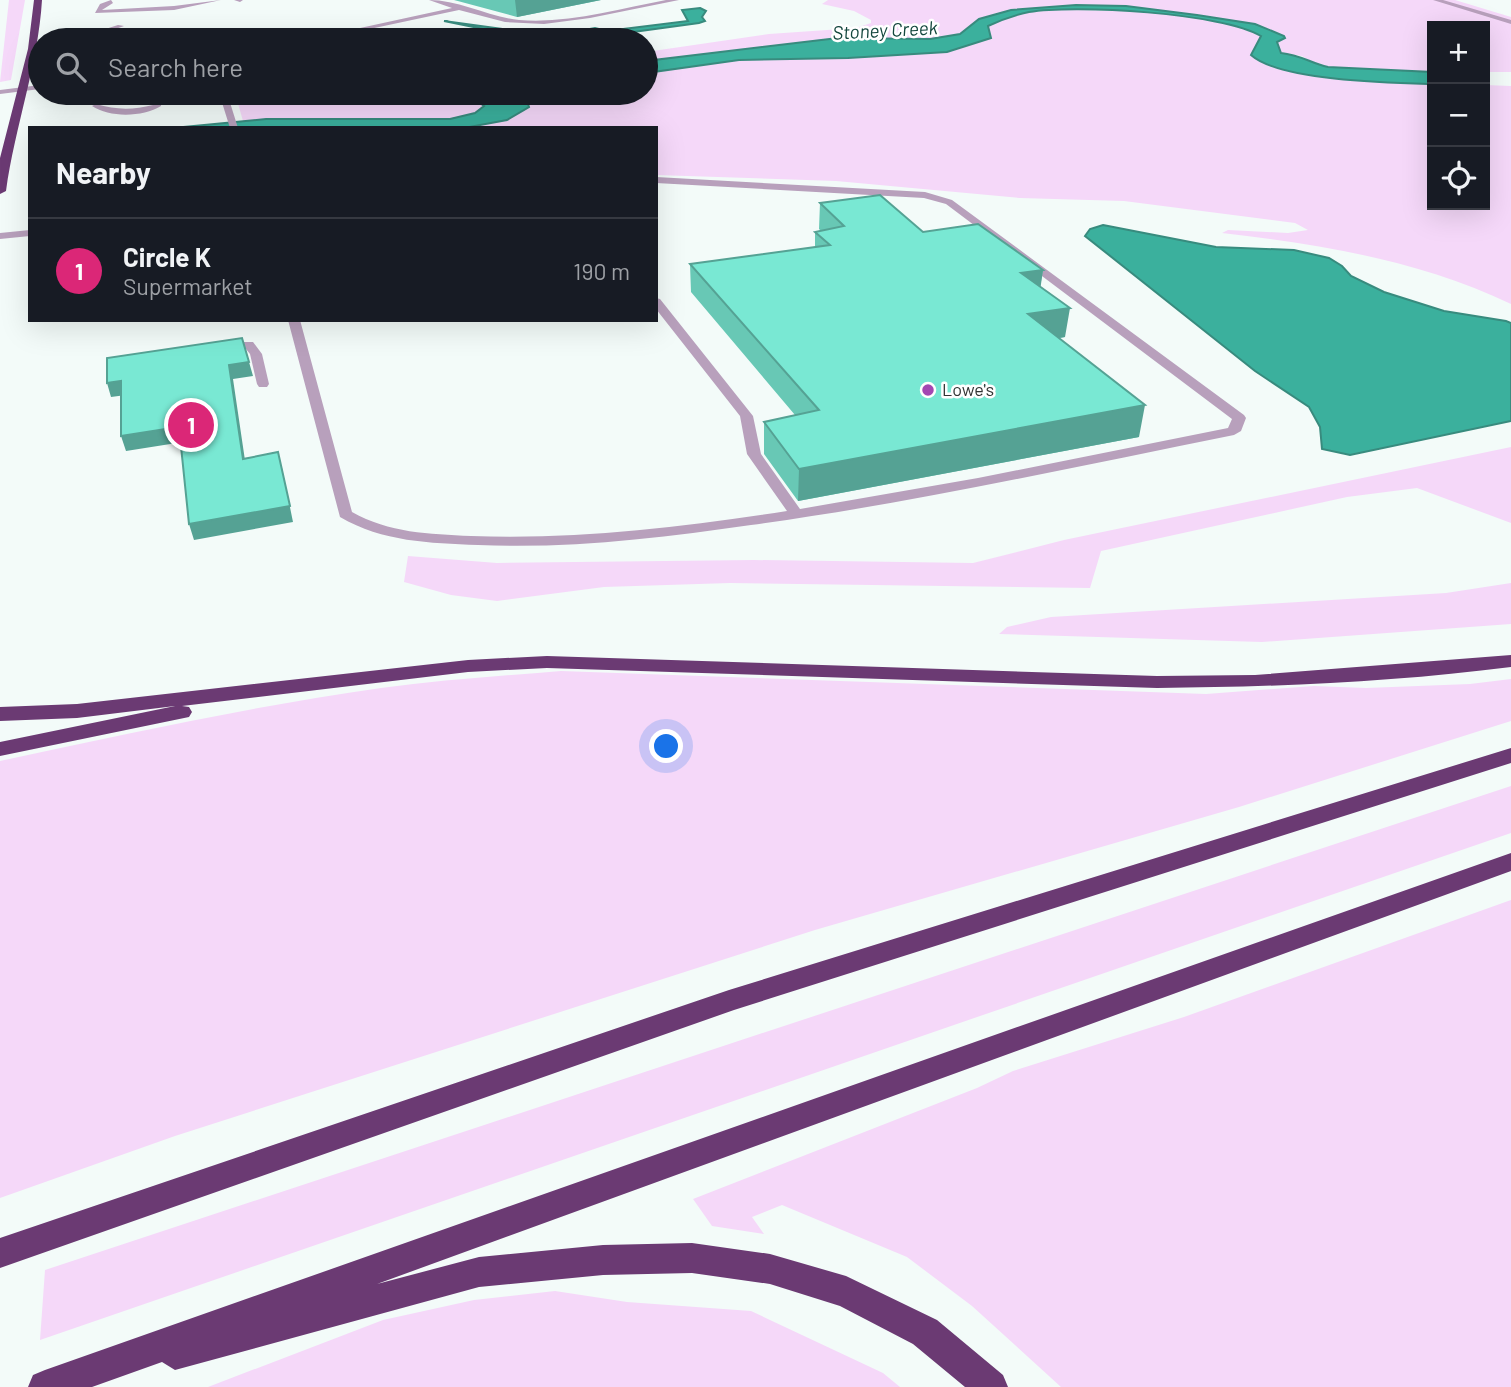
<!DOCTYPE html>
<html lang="en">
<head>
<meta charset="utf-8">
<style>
	body { margin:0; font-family:Barlow,sans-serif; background:#242831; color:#f1f3f6 }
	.controls { position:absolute; right:21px; top:21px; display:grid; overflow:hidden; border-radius:0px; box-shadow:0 7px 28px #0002 }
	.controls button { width:63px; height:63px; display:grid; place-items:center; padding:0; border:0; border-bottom:2px solid #363941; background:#171b24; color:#f1f3f6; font:35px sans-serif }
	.you { position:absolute; left:667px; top:747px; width:24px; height:24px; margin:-18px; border:5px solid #fff; border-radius:50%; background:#1a73e8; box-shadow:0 0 0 10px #1a73e833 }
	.badge { display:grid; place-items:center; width:46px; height:46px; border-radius:50%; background:#db2777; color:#fff; font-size:23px; font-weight:700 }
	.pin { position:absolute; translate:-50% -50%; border:4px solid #fff; box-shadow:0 2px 7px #0006 }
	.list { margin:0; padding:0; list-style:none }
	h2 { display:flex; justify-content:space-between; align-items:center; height:91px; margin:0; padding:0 28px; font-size:30px }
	h2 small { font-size:23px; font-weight:400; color:#9ea1a6 }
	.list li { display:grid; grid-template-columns:46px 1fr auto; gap:21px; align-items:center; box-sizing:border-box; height:105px; padding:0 28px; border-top:2px solid #363941 }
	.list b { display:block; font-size:26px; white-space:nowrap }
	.list p { margin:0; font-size:23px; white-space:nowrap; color:#9ea1a6 }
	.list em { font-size:23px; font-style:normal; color:#9ea1a6 }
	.icon { flex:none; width:38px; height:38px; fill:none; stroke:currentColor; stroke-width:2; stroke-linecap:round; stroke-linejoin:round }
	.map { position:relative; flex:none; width:1511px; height:1387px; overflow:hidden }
	.search { position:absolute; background:#171b24; box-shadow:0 7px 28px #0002; left:28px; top:28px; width:630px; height:77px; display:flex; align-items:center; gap:18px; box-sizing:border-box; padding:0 24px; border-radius:38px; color:#9ea1a6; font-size:26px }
	.panel { position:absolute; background:#171b24; box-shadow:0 7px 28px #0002; left:28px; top:126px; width:630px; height:196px; border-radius:0px }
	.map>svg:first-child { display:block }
	.green { fill:#f5d8f9 }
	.water { fill:#3bb09d; stroke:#388b7e; stroke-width:2 }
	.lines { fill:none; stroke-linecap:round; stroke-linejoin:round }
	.minor { fill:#b8a0bc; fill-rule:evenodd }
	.highway { fill:#6b3a73; fill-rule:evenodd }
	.wall { fill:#68c8b5 }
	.shaded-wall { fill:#55a294 }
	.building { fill:#79e8d3; stroke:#55a294; stroke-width:2 }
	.poi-dot { fill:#a347b2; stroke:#fff; stroke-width:2.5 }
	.labels { text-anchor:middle; stroke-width:5; stroke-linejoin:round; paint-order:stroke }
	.far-poi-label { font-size:18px; fill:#323534; stroke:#fff; text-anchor:start }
	.far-water-label { font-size:19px; font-style:italic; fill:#13463d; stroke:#fff }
</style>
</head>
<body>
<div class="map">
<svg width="1511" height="1387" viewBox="0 0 1511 1387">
	<rect width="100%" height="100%" fill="#f3fbf9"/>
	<path class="green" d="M9 0H25L11 80 0 82Z
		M828 0H1455L1511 17V72H1485V26H1432V72L1328 67 1316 65 1302 56 1281 53 1277 42 1284 36 1255 24 1197 15 1115 5H1076L1011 10 969 26 960 34 930 39 838 38 646 61V52L769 34 856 28 871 23V20L854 11 822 4Z
		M1054 10C1105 10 1218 10 1261 36L1256 59C1311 81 1373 82 1432 84V205H1485V85L1511 86V304C1422 261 1320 244 1222 233L1228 230 1288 233 1308 230 1295 223 1124 201 1020 198 836 181 656 175V128H464C489 124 508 122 529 107L526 98 520 93H646V73L739 60 848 58 958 49 991 38 987 28C1003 13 1032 12 1054 10Z
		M235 93H467L484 106 475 113 450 119 243 121Z
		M1511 447V523L1417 488 1347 497 1101 551 1090 588 730 583 604 587 497 601 451 595 404 582 408 556 497 563 754 560 973 563 1064 540Z
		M1511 583V624L1262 642 999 634 1007 627 1051 617 1446 593Z
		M561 671 1206 694 1314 686 1366 688 1470 684 1511 679V721L1239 807 815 930 175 1136 0 1198V761C127 734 253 706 381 688 441 680 501 676 561 671Z
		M1511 786V833L40 1340 45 1270Z
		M1511 900V1387H1061L972 1306 907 1257 782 1205 752 1217 764 1234 712 1226 693 1199 977 1088 1013 1071 1184 1017Z
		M555 1291 627 1302 751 1311 883 1373 900 1387H208L383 1320 474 1300Z"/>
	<path class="water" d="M1076 5 1126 6 1197 15 1255 24 1284 36 1285 38 1277 42 1281 53C1301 55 1310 63 1328 67L1432 72V84C1392 83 1280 81 1251 55L1261 36C1223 13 1074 4 1029 12 1015 15 1001 20 988 26L991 38 947 52 848 58 739 60 646 73V61L838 38 930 39 960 34 979 19 1011 10Z
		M700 8 706 11 702 17 705 21 699 23 582 39 503 33 444 21 518 31 589 34 593 33 590 29 595 28 607 31 688 21 682 10Z
		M467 93H520L526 98 529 107 507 120 464 128H173L266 119H450L475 113 484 106Z
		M1103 225 1216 247 1294 250 1329 258 1342 266 1351 276 1384 292 1444 311 1506 321 1511 323V421L1350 455 1322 449 1320 427 1309 407 1255 371 1085 236 1090 229Z"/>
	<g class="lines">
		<path class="minor" d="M111 0 113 3 102 10 174 6 221 0 174 10 95 13 100 4Z
			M234 0H243L240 2Z
			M429 0C459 0 489 17 519 20 568 24 618 9 666 0H679L590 18 544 24 505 22 459 10 318 40H305L452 8Z
			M1433 0H1443L1511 20V24Z
			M118 25 124 26 107 32 123 40H114L96 32Z
			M40 85V89L0 94V90Z
			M154 93H162L161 106C143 117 110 118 92 106L96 104C116 110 133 110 153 105Z
			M219 93H227L238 128H230Z
			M656 177 925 192 952 200 1244 415 1246 418 1241 431 1234 435C1074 467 913 503 751 525 661 538 570 549 478 545 429 543 383 542 340 517L288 320H300L352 512C389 533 429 534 471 536 577 540 682 527 787 511L747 454 740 416 656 309V298L660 299 753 416 761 454 800 509 978 478 1228 428 1232 419 946 204 924 198 656 183Z
			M30 230V236L0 239V233Z
			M221 342H253L262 354 269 384 267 387H259L257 384 250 354 246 349H217V343Z"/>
		<path class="highway" d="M34 0H42C38 65 15 126 6 191L0 194V158L28 49Z
			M1511 655V667C1394 682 1275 687 1157 688L547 668 468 672 182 706 189 707 192 712 189 717 0 756V742L175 706 77 718 0 721V707L77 704 468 660 547 656 1157 676 1255 675Z
			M1511 748V763L734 1010 0 1268V1238L729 990Z
			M1511 853V871L377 1284 479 1257 603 1245 692 1243 770 1254 846 1276 937 1320 1003 1375 1008 1387H965L913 1344 840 1306 770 1284 692 1273 603 1275 479 1287 175 1370 162 1362 92 1387H28L33 1375 45 1370Z"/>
	</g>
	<path class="wall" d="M454 0H601L517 17Z
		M820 203 923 232 1043 270 1040 287 1065 337 1059 338 1139 437 798 501 764 454V422L795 415 691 292 690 264 815 247V232L821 231 819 229Z"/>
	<path class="shaded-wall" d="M515 0H601L517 17Z
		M1043 270 1039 298 1021 273Z
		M1070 308 1065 337 1024 344 1028 314Z
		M249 362 253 376 233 379 247 474 243 459 229 365Z
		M121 381 126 395 111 397 107 383Z
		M1145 405 1139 437 798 501 799 469Z
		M179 427 183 442 126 451 121 436Z
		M282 468 293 522 194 540 189 524Z"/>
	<path class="building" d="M880 195 923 232 978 224 1043 270 1021 273 1070 308 1028 314 1145 405 799 469 764 422 819 410 690 264 830 245 815 232 844 226 820 203Z
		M242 338 249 362 229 365 243 459 278 452 290 506 189 524 179 427 121 436V381L107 383V358Z"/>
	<circle class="poi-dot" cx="928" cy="390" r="7"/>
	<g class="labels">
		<g class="far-poi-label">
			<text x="942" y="396">Lowe's</text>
		</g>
		<g class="far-water-label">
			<text transform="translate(885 30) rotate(-3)" y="7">Stoney Creek</text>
		</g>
	</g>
</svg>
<div class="controls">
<button>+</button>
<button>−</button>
<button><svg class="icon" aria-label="locate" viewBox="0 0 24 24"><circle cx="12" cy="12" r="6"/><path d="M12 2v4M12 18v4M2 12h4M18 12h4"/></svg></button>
</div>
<div class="you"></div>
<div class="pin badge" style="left:191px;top:425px">1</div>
<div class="search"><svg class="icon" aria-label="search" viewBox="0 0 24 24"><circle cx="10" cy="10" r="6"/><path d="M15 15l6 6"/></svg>Search here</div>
<section class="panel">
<h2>Nearby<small></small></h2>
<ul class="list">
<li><span class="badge">1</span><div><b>Circle K</b><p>Supermarket</p></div><em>190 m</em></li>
</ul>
</section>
</div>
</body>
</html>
